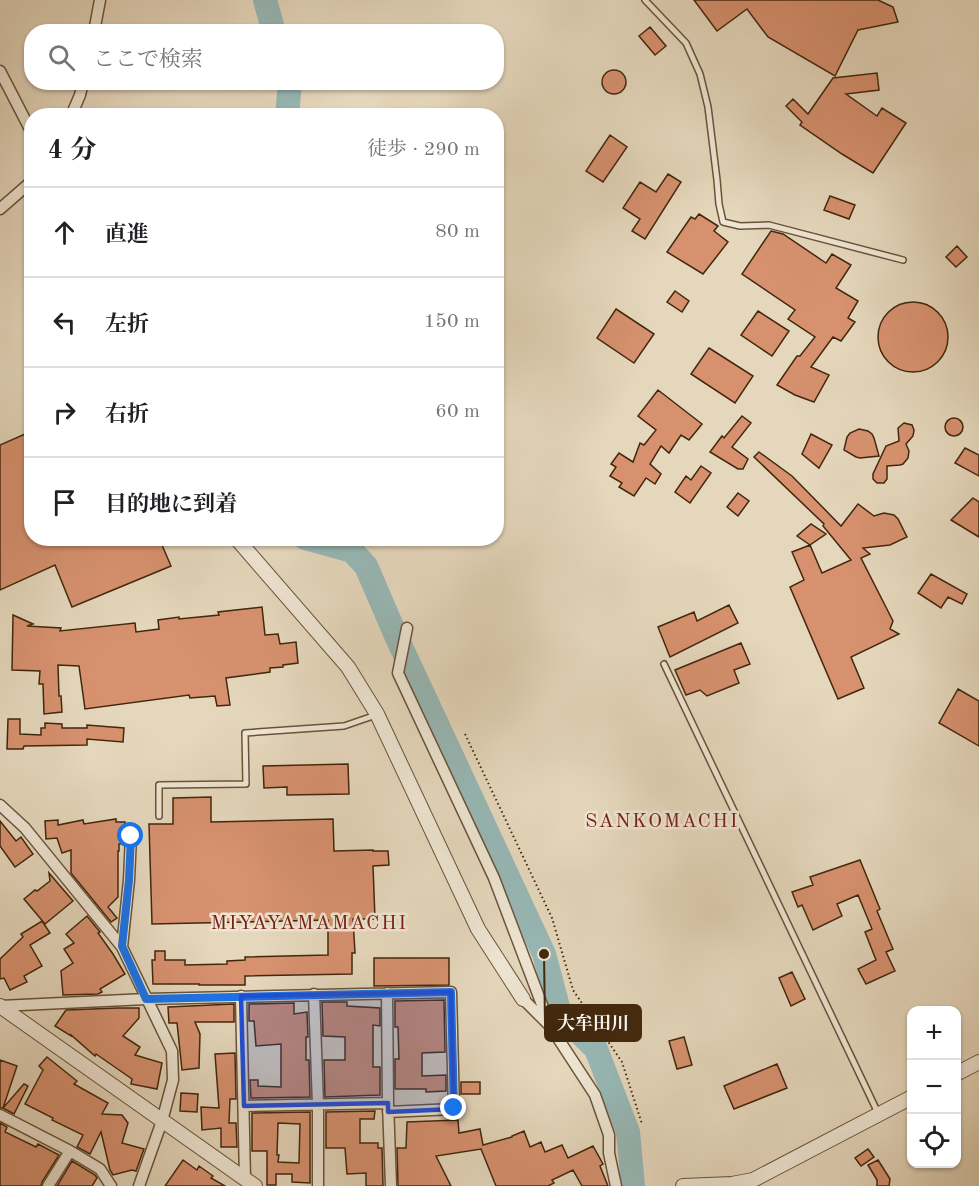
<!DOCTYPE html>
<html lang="ja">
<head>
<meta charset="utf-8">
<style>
	body { margin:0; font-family:"Old Standard TT","Noto Serif JP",serif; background:#f6f6f6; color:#202124 }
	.controls { position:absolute; right:18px; bottom:18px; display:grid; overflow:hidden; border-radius:12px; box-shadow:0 2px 4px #0004 }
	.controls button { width:54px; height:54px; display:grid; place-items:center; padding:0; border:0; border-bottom:2px solid #e0e0e0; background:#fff; color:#202124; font:30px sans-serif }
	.stop { position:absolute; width:18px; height:18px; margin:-14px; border:4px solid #1a73e8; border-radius:50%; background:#fff }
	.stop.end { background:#1a73e8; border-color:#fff; box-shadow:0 2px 6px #0008 }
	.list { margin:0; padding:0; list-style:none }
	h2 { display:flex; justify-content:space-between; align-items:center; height:78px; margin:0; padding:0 24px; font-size:26px }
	h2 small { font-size:20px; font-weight:400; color:#757577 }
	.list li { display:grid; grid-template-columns:39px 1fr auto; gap:18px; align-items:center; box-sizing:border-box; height:90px; padding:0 24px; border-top:2px solid #e0e0e0 }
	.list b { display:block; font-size:22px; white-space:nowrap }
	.list em { font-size:20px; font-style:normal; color:#757577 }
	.icon { flex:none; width:33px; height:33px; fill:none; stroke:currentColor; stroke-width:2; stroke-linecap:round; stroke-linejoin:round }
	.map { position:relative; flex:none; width:979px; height:1186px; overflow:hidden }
	.search { position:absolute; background:#fff; box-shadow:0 2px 4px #0004; left:24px; top:24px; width:480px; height:66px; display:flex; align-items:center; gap:15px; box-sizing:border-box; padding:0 21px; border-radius:24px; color:#757577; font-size:22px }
	.panel { position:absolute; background:#fff; box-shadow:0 2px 4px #0004; left:24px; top:108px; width:480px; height:438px; border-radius:24px }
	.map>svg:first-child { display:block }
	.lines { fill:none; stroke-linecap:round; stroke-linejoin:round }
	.river { stroke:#97b8b6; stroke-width:24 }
	.building { fill:#d7916f; stroke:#41270c; stroke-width:1.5; fill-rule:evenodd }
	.service-casing { stroke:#6a5338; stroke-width:8 }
	.minor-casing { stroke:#6a5338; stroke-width:13 }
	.tertiary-casing { stroke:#6a5338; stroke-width:16 }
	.path { stroke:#41270c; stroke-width:2; stroke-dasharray:1.5 3; stroke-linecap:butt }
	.service { stroke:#eee5d3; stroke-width:5 }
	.minor { stroke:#eee5d3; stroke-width:10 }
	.tertiary { stroke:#eee5d3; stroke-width:14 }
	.route { stroke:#1a73e8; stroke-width:8 }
	.marked { fill:#1d4ed8; fill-opacity:0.2; stroke:#1d4ed8; stroke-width:4.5; stroke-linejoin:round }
	.labels { text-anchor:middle; stroke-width:5; stroke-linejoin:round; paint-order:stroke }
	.quarter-label { font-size:20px; letter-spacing:1.5px; fill:#7a1f14; stroke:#eee5d3 }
	.leader { fill:none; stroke:#41270c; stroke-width:2 }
	.callout-dot { fill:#41270c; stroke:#eee5d3; stroke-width:2 }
	.callout { fill:#41270c; stroke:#41270c; stroke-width:2 }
	.callout-label { font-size:18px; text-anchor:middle; font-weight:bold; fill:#fff }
</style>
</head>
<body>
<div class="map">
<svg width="979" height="1186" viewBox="0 0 979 1186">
	<rect width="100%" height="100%" fill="#e5d7bc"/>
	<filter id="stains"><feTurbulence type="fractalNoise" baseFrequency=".00333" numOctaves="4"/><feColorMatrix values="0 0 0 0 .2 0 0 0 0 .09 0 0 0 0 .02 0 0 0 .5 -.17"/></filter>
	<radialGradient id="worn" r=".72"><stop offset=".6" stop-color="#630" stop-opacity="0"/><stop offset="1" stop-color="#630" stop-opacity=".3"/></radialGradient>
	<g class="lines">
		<path class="river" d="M265 0 274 32
			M287 116 290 82
			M305 538 352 551 366 566 397 638 544 954 560 1014 596 1049 628 1132 633 1186"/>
	</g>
	<path class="building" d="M694 0H878L893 7 898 22 858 30 835 76 768 37 747 9 717 31Z
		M650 27 666 46 655 55 639 36Z
		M602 82a12 12 0 1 1 24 0a12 12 0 1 1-24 0Z
		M877 73 879 90 846 94 877 116 882 108 906 123 873 173 842 154 800 125 802 122 786 106 793 99 808 114 833 78Z
		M610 135 627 147 603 182 586 171Z
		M668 174 681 182 645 239 632 231 640 219 623 208 640 182 656 192Z
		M830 196 855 205 849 219 824 210Z
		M699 214 718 226 714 231 728 242 703 274 667 252 691 217 695 219Z
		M771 231 783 234 826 263 832 254 851 265 836 288 858 301 848 318 855 322 841 341 833 337 811 367 829 375 814 402 795 395 777 385 797 356H800L815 337 788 319 795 310 742 274Z
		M957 246 967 257 956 267 946 257Z
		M675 291 689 301 682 312 667 302Z
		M878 337a35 35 0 1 1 70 0a35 35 0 1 1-70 0Z
		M616 309 654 334 634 363 597 338Z
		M758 311 789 331 772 356 741 335Z
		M709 348 753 376 735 403 691 374Z
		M658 390 702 424 689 440 681 435 669 453 661 446 650 464 661 474 655 484 646 478 634 496 619 487 622 483 610 476 616 467 611 464 619 453 633 462 640 443 644 445 656 430 638 416Z
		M742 416 751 423 732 447 748 459 743 469H738L710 452 722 436 724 438Z
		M945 427a9 9 0 1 1 18 0a9 9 0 1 1-18 0Z
		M904 423 912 425 914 430 913 436 906 444 909 451 908 458 903 464 900 465 887 466V479L884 483H877L873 479V474L886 446 899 441 898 428Z
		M859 429 868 431 872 434 874 438 879 456 860 458 856 457 844 450 847 437 850 433Z
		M32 431V538H159L171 566 72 607 55 565 0 590V445Z
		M811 434 832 445 819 468 802 454Z
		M965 448 979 455V476L955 463Z
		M759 452 792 476 841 526 858 504 874 516 884 513 894 515 898 519 907 537 890 545 863 548 870 554 861 558 893 621 890 629 899 634 851 657 864 688 838 699 790 587 804 580 792 552 810 545 797 536 811 524 826 534 810 545 822 573 851 560 823 526 824 524 754 457Z
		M701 466 711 473 690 503 675 492 686 476 691 480Z
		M738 493 749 501 738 516 727 507Z
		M973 498 979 502V537L951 520Z
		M931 574 967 594 962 604 948 597 941 608 918 593Z
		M729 605 738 623 670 657 658 627 694 612 697 621Z
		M262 607 265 635 278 634 280 644 296 642 298 663 283 665V667L270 668V672L226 678 230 705 217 706 215 696 190 698 189 695 85 709 79 666 58 665 59 696H61L62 712 44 714 43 684H39L40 671 12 670 13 615 33 624 27 626 61 628 60 631 135 623 136 632 159 629 158 620 179 617V619L219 615 218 612Z
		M741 643 750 664 734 670 739 683 707 696 700 690 686 695 675 670Z
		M958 689 979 701V746L939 723Z
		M8 719H20V734L41 735V728H45V723L62 724V728H87V725L124 728 123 742 87 739V745L24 746 23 749H7Z
		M348 764 349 794 287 795V787L264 788 263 766Z
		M211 797V822L333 819 334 851 373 850V851H388L389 865 373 866 375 919H353L355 953H352V974L245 976V985H199V984H153L152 960H155V951H165V960H185V965L227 964V961L245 960V957L328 955V920L152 924 149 824H173V798Z
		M116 819V822H125V832L123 844H119V851H118V897L108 907 117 918 111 922 71 873V850L62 853 57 838 46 839 45 821 58 820V825L83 820 84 824Z
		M0 821 16 841 21 837 33 854 15 867 0 846Z
		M860 860 880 909 877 911 893 949 886 952 895 971 866 984 858 969 876 960 865 932 872 929 858 895 837 904 842 916 813 930 802 905 798 907 792 892 813 885 810 877Z
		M49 873 73 901 45 924 24 899 35 890 37 891 50 881Z
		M87 916 100 932 98 933 113 954 125 974 100 989 102 992 98 994 63 995 61 971 73 963 64 949 74 943 66 934Z
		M42 921 50 933 30 945 42 966 24 976 27 982 10 990 4 978 0 979V959L23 937 21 934Z
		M374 958H449V985L374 986Z
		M792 972 805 999 791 1006 779 978Z
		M444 1000 445 1052 422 1053V1076L446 1075V1091L426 1092V1089H395V1059H399L398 1027H395V1001Z
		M322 1002H347V1006L380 1008V1026L373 1025V1067H380V1095L325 1097 324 1060H345V1037L323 1036Z
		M294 1003V1014L307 1012 308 1037H306V1060H309L310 1097 251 1098 250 1080H258V1086L281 1087V1044L256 1046 254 1021H249V1004Z
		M234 1004V1022H195L200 1034 199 1068 182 1070 177 1023H169L168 1007Z
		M118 1008H139V1018L123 1036 140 1047 135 1055 162 1063 157 1089 131 1084 132 1079 96 1054 95 1056 71 1035V1036L55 1026 66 1010Z
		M684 1037 692 1065 677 1069 669 1041Z
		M235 1053 236 1099H230L229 1123H236L237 1147H221V1128L202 1130 201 1107 219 1108 215 1054Z
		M47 1057 77 1081 74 1084 108 1103 102 1114 122 1115 128 1123 122 1143 144 1149 136 1171 132 1170 113 1175 110 1170 101 1132 90 1154 77 1147 83 1135 52 1120 53 1118 25 1104 43 1070 39 1066Z
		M0 1060 17 1066 3 1108H0Z
		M777 1064 787 1088 734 1109 724 1086Z
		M461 1082H480V1094H461Z
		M24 1084 28 1086 14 1114 3 1108Z
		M181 1093 198 1094 197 1112 180 1111Z
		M375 1111 374 1119H360V1143H378V1148H382L383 1186H366V1173L347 1174 345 1148H326V1112Z
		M310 1112V1183L292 1182V1174H276V1185H267V1151H252V1113ZM278 1123 300 1124 299 1163 278 1162 279 1155H277Z
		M458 1120 459 1133 480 1129 483 1145 512 1137V1136L524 1131 530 1147 541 1142 545 1152 562 1145 568 1158 593 1146 603 1164 600 1166 608 1186H582L573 1170 552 1180 554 1183 548 1186H496L481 1149 436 1156 451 1186H398L397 1148H406L407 1122Z
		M0 1123 7 1127 5 1132 36 1147 38 1144 59 1155 42 1182 41 1186H0Z
		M868 1149 874 1157 861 1166 855 1158Z
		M183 1160 197 1170 199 1166 213 1176 211 1178 225 1186H165Z
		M878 1160 890 1179 889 1186H877V1180L868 1165Z
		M72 1161 95 1175 97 1178 92 1186H57Z"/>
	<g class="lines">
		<g class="service-casing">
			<path id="service" d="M645 0 686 43 700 74 708 107 717 180 719 204 723 222 740 226 769 225 903 260
				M664 664 878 1113
				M159 816V785L246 784 245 733 344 726 376 715"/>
		</g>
		<g class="minor-casing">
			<path id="minor" d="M94 32 100 0
				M0 71 32 133
				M71 116 80 95 83 82
				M0 209 32 181
				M407 628 398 673 494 878 550 1026
				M0 805 25 828 122 947 172 1051 173 1080 162 1121 139 1186
				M122 947 129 880 131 836
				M387 993 388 1103 391 1186
				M314 994 318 1105V1186
				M241 996 245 1179
				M523 999 550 1026 595 1095 609 1135V1153L616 1186
				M0 1006 146 999 451 992 454 1109 388 1112
				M244 1106 388 1103
				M0 1115 70 1151 100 1169 111 1186
				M48 1186 70 1151"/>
		</g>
		<g class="tertiary-casing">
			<path id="tertiary" d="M236 538 348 667 377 714 478 929 523 999
				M0 1006 255 1186
				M956 1074 979 1062
				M683 1186 732 1184 753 1180 912 1097"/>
		</g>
		<path class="path" d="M465 734 552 918 573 990 622 1062 642 1124"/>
		<use href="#service" class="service"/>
		<use href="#minor" class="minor"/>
		<use href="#tertiary" class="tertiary"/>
	</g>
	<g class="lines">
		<path class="route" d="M131 836 129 880 122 946 146 999 451 992 454 1108"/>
	</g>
	<path class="marked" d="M451 992 454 1109 388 1112V1103L244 1106 241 996Z"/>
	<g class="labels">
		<g class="quarter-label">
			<text x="662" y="827">SANKOMACHI</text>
			<text x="309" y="929">MIYAYAMAMACHI</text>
		</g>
	</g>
	<path class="leader" d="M544 954L545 1023"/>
	<circle class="callout-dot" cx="544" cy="954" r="6"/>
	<rect class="callout" x="545" y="1005" width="96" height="36" rx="6"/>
	<g class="callout-label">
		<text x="593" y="1029">大牟田川</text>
	</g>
	<rect width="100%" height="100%" filter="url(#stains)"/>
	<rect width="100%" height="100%" fill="url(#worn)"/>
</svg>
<div class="controls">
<button>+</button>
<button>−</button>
<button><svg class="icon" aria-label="locate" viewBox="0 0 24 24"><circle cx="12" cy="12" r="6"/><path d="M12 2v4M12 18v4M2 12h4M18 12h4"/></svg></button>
</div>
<div class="stop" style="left:131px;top:836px"></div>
<div class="stop end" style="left:454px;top:1108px"></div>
<div class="search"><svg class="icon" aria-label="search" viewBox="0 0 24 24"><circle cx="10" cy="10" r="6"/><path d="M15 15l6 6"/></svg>ここで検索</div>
<section class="panel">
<h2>4 分<small>徒歩 · 290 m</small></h2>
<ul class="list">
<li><svg class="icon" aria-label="ahead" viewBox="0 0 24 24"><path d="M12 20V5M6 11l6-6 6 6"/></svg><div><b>直進</b></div><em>80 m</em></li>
<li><svg class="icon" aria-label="left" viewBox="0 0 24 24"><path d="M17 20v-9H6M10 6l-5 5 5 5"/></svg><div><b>左折</b></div><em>150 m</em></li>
<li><svg class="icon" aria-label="right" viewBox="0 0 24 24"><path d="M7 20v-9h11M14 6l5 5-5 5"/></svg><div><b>右折</b></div><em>60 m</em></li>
<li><svg class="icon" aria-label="arrive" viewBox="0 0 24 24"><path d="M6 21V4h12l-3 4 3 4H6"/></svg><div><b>目的地に到着</b></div></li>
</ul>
</section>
</div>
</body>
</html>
